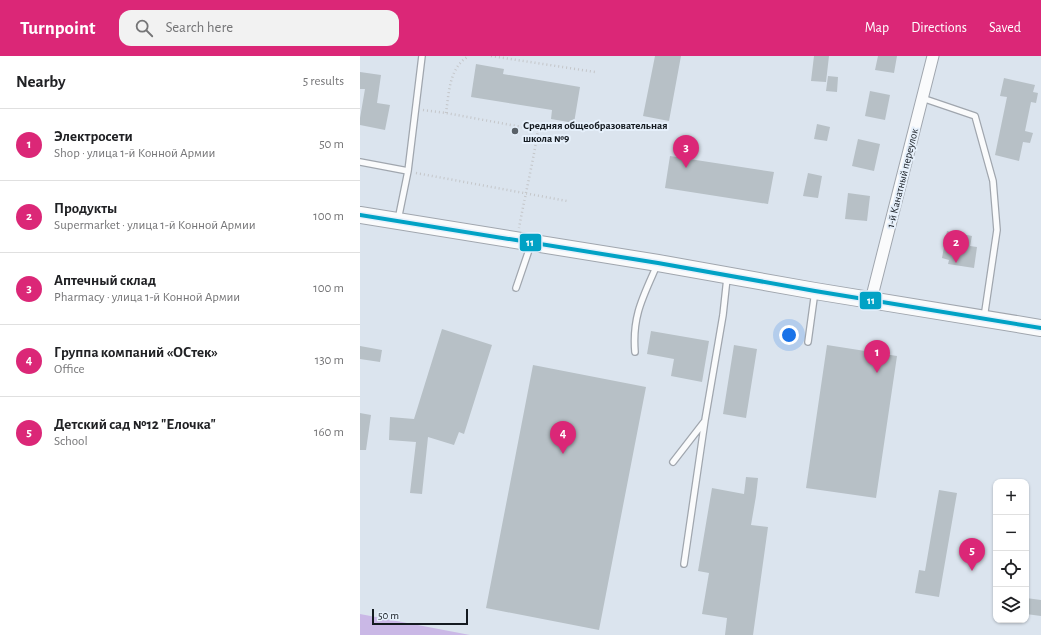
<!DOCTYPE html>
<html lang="en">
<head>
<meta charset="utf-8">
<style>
	body { margin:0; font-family:"Alegreya Sans",sans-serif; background:#f2f2f2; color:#202124 }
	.controls { position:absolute; right:12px; bottom:12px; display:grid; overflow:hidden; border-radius:8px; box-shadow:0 1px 3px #0004 }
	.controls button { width:36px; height:36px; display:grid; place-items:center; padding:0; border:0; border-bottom:1px solid #e0e0e0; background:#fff; color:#202124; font:20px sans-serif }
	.scale { position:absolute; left:12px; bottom:10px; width:96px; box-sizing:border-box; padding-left:4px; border:2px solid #141a20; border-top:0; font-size:11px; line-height:14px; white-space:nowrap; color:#141a20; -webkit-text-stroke:3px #e6f0fb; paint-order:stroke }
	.you { position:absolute; left:429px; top:279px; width:14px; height:14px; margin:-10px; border:3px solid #fff; border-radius:50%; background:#1a73e8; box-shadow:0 0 0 6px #1a73e833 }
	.badge { display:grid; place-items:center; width:26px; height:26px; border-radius:50%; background:#db2777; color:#fff; font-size:13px; font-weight:700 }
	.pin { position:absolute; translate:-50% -33px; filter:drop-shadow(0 1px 2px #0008) }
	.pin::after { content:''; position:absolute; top:21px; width:14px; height:12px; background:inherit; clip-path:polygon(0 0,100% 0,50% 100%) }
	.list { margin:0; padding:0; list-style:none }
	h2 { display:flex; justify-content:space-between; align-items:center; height:52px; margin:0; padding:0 16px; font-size:17px }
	h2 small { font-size:13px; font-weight:400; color:#757577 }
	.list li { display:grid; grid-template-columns:26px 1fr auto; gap:12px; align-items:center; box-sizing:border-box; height:72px; padding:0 16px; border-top:1px solid #e0e0e0 }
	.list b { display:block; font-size:15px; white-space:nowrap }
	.list p { margin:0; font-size:13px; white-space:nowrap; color:#757577 }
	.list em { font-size:13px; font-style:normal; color:#757577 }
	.icon { flex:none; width:22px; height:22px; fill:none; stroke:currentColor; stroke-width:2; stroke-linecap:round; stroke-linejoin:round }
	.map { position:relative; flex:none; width:681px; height:579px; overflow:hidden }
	header { display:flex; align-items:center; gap:24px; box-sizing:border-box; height:56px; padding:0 20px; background:#db2777; color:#fff }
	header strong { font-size:19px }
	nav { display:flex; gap:22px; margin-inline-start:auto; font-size:14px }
	.search { width:280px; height:36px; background:#f2f2f2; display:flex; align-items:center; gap:10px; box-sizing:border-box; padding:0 14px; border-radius:12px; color:#757577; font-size:15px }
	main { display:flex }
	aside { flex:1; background:#fff }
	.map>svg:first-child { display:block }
	.forest { fill:#cab8e6 }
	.building { fill:#b7c0c6 }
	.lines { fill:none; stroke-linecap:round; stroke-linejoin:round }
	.lane-casing { stroke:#a0a6ae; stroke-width:8 }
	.street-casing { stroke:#a0a6ae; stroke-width:13 }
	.secondary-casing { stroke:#a0a6ae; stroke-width:18 }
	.path { stroke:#c4c6c9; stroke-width:2.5; stroke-dasharray:1 3; stroke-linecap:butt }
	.lane { stroke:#fafbfc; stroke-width:5.5 }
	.street { stroke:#fafbfc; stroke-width:11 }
	.secondary { stroke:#fafbfc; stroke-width:16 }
	.bus-1-casing { stroke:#e6f0fb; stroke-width:7 }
	.bus-1 { stroke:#01a2c5; stroke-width:4 }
	.poi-dot { fill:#5a6168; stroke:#e6f0fb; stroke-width:1.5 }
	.labels { text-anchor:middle; stroke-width:4; stroke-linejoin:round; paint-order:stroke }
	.poi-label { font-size:11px; font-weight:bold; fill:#141a20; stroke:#e6f0fb; text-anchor:start }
	.street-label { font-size:11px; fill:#141a20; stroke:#e6f0fb }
	.line-badge { stroke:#e6f0fb; stroke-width:1.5 }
	.badge-label { font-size:11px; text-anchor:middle; font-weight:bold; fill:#fff }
</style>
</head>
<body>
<header>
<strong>Turnpoint</strong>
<div class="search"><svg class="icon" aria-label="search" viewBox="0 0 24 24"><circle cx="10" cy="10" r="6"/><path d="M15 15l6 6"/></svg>Search here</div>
<nav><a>Map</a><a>Directions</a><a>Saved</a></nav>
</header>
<main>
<aside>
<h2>Nearby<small>5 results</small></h2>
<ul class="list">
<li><span class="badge">1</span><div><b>Электросети</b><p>Shop · улица 1-й Конной Армии</p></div><em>50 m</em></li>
<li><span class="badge">2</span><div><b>Продукты</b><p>Supermarket · улица 1-й Конной Армии</p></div><em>100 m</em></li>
<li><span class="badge">3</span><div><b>Аптечный склад</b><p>Pharmacy · улица 1-й Конной Армии</p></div><em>100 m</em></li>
<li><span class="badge">4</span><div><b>Группа компаний «ОСтек»</b><p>Office</p></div><em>130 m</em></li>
<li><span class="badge">5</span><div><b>Детский сад №12 &quot;Елочка&quot;</b><p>School</p></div><em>160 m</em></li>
</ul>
</aside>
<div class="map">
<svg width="681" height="579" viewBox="0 0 681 579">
	<rect width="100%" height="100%" fill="#dbe4ee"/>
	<path class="forest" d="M0 558 110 579H0Z"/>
	<path class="building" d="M295 0H321L309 65 283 60Z
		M454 0H469L466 26 451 25Z
		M518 0H537L534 17 515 14Z
		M116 8 144 13 143 18 220 31 214 67 191 63 192 54 111 41Z
		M0 16 21 19 17 47 30 49 25 74 0 69V62L5 33H0Z
		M468 20 478 21 477 36 466 35Z
		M644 22 675 29 673 36 678 37 676 47 671 46 665 75 673 77 670 87 663 86 659 105 635 99 647 41 640 40Z
		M510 35 530 39 525 64 505 60Z
		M457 68 470 71 467 85 454 83Z
		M498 83 520 88 514 115 492 110Z
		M310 100 414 116 408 148 305 132Z
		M448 117 462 120 458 142 443 140Z
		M488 137 510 140 507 165 485 163Z
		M587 175 612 180 610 190 617 191 614 212 588 208 589 204 582 202Z
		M82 273 132 289 104 378 99 376 94 389 68 381 62 438 50 437 56 386 29 384 30 361 54 363Z
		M291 275 349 285 342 326 311 320 314 303 287 298Z
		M374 289 397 293 386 362 363 358Z
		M467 289 537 300 516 442 446 432Z
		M0 290 22 294 20 306 0 303Z
		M173 309 286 331 239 574 126 552Z
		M0 357 11 359 6 394H0Z
		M386 421 398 422 396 440 391 469 408 471 393 579H365L367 562 342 558 349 517 338 515 352 432 384 438Z
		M579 434 597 437 579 541 555 537 559 514 565 515Z
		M666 542 681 544V560L666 558Z"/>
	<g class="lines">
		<g class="lane-casing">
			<path id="lane" d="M562 42 615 60 633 125 637 174 624 262
				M0 106 48 115
				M38 164 48 115 62 0
				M156 232 171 188
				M448 286 455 235
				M275 296C272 260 283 241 297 209
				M313 406 344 366
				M324 508 345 364 363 259 367 222"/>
		</g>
		<g class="street-casing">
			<path id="street" d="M511 244 573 0"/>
		</g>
		<g class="secondary-casing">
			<path id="secondary" d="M0 159 298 207 455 235 681 272"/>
		</g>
		<path class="path" d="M131 0 235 16
			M63 54 86 57 178 74C173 107 165 139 159 172
			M86 57C89 37 89 11 109 0
			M56 117 207 145"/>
		<use href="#lane" class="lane"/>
		<use href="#street" class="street"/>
		<use href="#secondary" class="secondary"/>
		<g class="bus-1-casing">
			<path id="bus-1" d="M0 159 298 207 455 235 681 272"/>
		</g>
		<use href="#bus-1" class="bus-1"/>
	</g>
	<circle class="poi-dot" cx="155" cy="75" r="4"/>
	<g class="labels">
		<g class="poi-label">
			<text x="163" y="73">Средняя общеобразовательная<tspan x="163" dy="13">школа №9</tspan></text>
		</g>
		<g class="street-label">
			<text transform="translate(542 122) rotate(-76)" y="4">1-й Канатный переулок</text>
		</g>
	</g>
	<g class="line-badge">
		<rect x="159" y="177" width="23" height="19" rx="4" fill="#01a2c5"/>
		<rect x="499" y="235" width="23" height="19" rx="4" fill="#01a2c5"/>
	</g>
	<g class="badge-label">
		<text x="170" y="190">11</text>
		<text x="511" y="248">11</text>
	</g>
</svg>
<div class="controls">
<button>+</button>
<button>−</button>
<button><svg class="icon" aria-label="locate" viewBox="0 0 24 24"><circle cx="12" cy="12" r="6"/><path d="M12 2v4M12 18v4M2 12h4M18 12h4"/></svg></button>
<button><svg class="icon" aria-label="layers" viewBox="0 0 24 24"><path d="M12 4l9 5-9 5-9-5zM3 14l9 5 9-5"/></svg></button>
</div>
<div class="scale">50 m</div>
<div class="you"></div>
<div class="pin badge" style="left:517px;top:317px">1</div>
<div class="pin badge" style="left:596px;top:207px">2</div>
<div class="pin badge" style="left:326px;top:112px">3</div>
<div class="pin badge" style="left:203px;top:398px">4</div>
<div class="pin badge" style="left:612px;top:515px">5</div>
</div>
</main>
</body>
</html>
